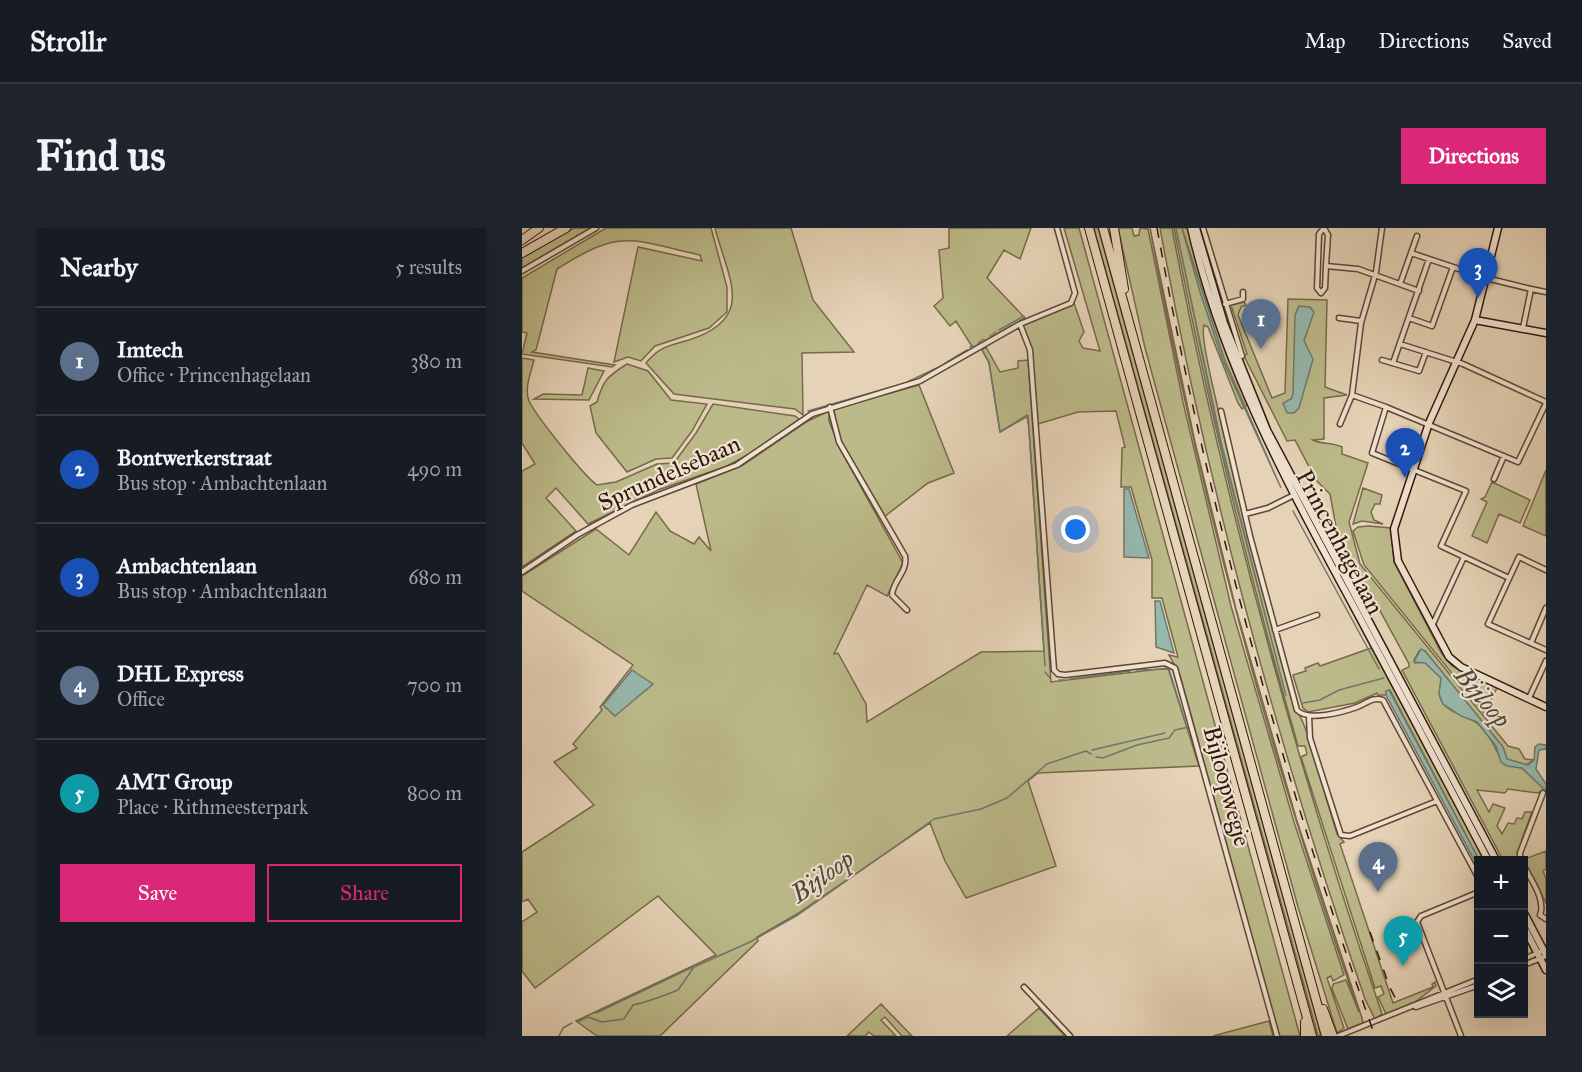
<!DOCTYPE html>
<html lang="en">
<head>
<meta charset="utf-8">
<style>
	body { margin:0; font-family:"IM FELL Great Primer",serif; background:#20242c; color:#f1f3f6 }
	.controls { position:absolute; right:18px; bottom:18px; display:grid; overflow:hidden; border-radius:0px; box-shadow:0 6px 24px #0002 }
	.controls button { width:54px; height:54px; display:grid; place-items:center; padding:0; border:0; border-bottom:2px solid #363941; background:#171b24; color:#f1f3f6; font:30px sans-serif }
	.you { position:absolute; left:554px; top:302px; width:21px; height:21px; margin:-15px; border:4px solid #fff; border-radius:50%; background:#1a73e8; box-shadow:0 0 0 9px #1a73e833 }
	.badge { display:grid; place-items:center; width:39px; height:39px; border-radius:50%; background:#db2777; color:#fff; font-size:20px; font-weight:700 }
	.pin { position:absolute; translate:-50% -50px; filter:drop-shadow(0 2px 3px #0008) }
	.pin::after { content:''; position:absolute; top:32px; width:21px; height:18px; background:inherit; clip-path:polygon(0 0,100% 0,50% 100%) }
	.list { margin:0; padding:0; list-style:none }
	h2 { display:flex; justify-content:space-between; align-items:center; height:78px; margin:0; padding:0 24px; font-size:26px }
	h2 small { font-size:20px; font-weight:400; color:#9ea1a6 }
	.list li { display:grid; grid-template-columns:39px 1fr auto; gap:18px; align-items:center; box-sizing:border-box; height:108px; padding:0 24px; border-top:2px solid #363941 }
	.list b { display:block; font-size:22px; white-space:nowrap }
	.list p { margin:0; font-size:20px; white-space:nowrap; color:#9ea1a6 }
	.list em { font-size:20px; font-style:normal; color:#9ea1a6 }
	.actions { display:flex; gap:12px; padding:18px 24px }
	.actions a { flex:1; padding:14px 0; border:2px solid #db2777; border-radius:0px; text-align:center; font-size:21px; color:#db2777 }
	.actions .main { background:#db2777; color:#fff }
	.icon { flex:none; width:33px; height:33px; fill:none; stroke:currentColor; stroke-width:2; stroke-linecap:round; stroke-linejoin:round }
	.map { position:relative; flex:none; width:1024px; height:808px; overflow:hidden; border-radius:0px }
	header { display:flex; align-items:center; gap:36px; box-sizing:border-box; height:84px; padding:0 30px; background:#171b24; border-bottom:2px solid #363941 }
	header strong { font-size:28px }
	nav { display:flex; gap:33px; margin-inline-start:auto; font-size:21px }
	.intro { display:flex; align-items:center; justify-content:space-between; box-sizing:border-box; height:144px; padding:0 36px }
	h1 { margin:0; font-size:42px }
	.button { padding:15px 27px; border-radius:0px; background:#db2777; color:#fff; font-size:21px; font-weight:700 }
	main { display:flex; gap:36px; padding:0 36px }
	aside { flex:1; background:#171b24; border-radius:0px; box-shadow:0 6px 24px #0002 }
	.map>svg:first-child { display:block }
	.green { fill:#bcba8a; stroke:#77694a; stroke-width:1.5; fill-rule:evenodd }
	.water { fill:#96b8ad; stroke:#6e786c; stroke-width:1.5 }
	.lines { fill:none; stroke-linecap:round; stroke-linejoin:round }
	.stream { stroke:#6e786c; stroke-width:1.5 }
	.street-casing { stroke:#5f4735; stroke-width:7 }
	.secondary-casing { stroke:#32180a; stroke-width:9 }
	.highway-casing { stroke:#32180a; stroke-width:10 }
	.street { stroke:#efe2d0; stroke-width:4 }
	.secondary { stroke:#efe2d0; stroke-width:6 }
	.highway { stroke:#e6d3b7; stroke-width:8 }
	.rail { stroke:#32180a; stroke-width:1.5; stroke-dasharray:10 10; stroke-linecap:butt }
	.labels { text-anchor:middle; stroke-width:4.5; stroke-linejoin:round; paint-order:stroke }
	.street-label { font-size:24px; fill:#32180a; stroke:#efe2d0 }
	.water-label { font-size:26px; font-style:italic; fill:#50483b; stroke:#efe2d0 }
</style>
</head>
<body>
<header>
<strong>Strollr</strong>
<nav><a>Map</a><a>Directions</a><a>Saved</a></nav>
</header>
<div class="intro"><h1>Find us</h1><a class="button">Directions</a></div>
<main>
<aside>
<h2>Nearby<small>5 results</small></h2>
<ul class="list">
<li><span class="badge" style="background:#5c6f8a">1</span><div><b>Imtech</b><p>Office · Princenhagelaan</p></div><em>380 m</em></li>
<li><span class="badge" style="background:#1a4fb4">2</span><div><b>Bontwerkerstraat</b><p>Bus stop · Ambachtenlaan</p></div><em>490 m</em></li>
<li><span class="badge" style="background:#1a4fb4">3</span><div><b>Ambachtenlaan</b><p>Bus stop · Ambachtenlaan</p></div><em>680 m</em></li>
<li><span class="badge" style="background:#5c6f8a">4</span><div><b>DHL Express</b><p>Office</p></div><em>700 m</em></li>
<li><span class="badge" style="background:#0f9aa8">5</span><div><b>AMT Group</b><p>Place · Rithmeesterpark</p></div><em>800 m</em></li>
</ul>
<div class="actions"><a class="main">Save</a><a>Share</a></div>
</aside>
<div class="map">
<svg width="1024" height="808" viewBox="0 0 1024 808">
	<rect width="100%" height="100%" fill="#e6d3b7"/>
	<filter id="stains"><feTurbulence type="fractalNoise" baseFrequency=".00333" numOctaves="4"/><feColorMatrix values="0 0 0 0 .2 0 0 0 0 .09 0 0 0 0 .02 0 0 0 .5 -.17"/></filter>
	<radialGradient id="worn" r=".72"><stop offset=".6" stop-color="#630" stop-opacity="0"/><stop offset="1" stop-color="#630" stop-opacity=".3"/></radialGradient>
	<path class="green" d="M52 0H69L0 40V30Z
		M84 0H189L205 59V84L187 100 133 118 119 133 106 129 92 134 116 19 180 33 178 27C107 11 100 0 35 41L14 122 10 124 93 137 90 139 0 126 5 105 0 104V50Z
		M193 0H269L291 72 332 124 280 125 281 187 273 181 152 166 124 135C138 118 147 118 167 112 235 90 206 51 193 0Z
		M427 0H509L498 31 482 22 465 50 503 90 451 120 434 93 428 98 412 78 421 70 417 22 427 20Z
		M542 0H557L778 808H757L658 447 647 427 656 429 640 370H630V332L609 259H599L600 220 603 219 594 183 556 184 516 196 510 120 500 96 552 75 562 104 557 113 561 120 578 123Z
		M572 0H576L799 807 796 808Z
		M596 0H610L612 8 617 7 618 0 626 1 661 174 709 378 772 594 822 747 811 753 809 748 805 750 822 800 815 805 776 679 623 120Z
		M628 0 673 214 714 381 775 593 840 790 841 795 826 801 810 761 811 756 824 752 837 784C748 528 677 267 628 0Z
		M638 0H650C700 267 772 529 860 786L853 791 843 771C756 519 686 262 638 0Z
		M652 0H667L726 176 720 181 716 175 686 99 682 97C678 107 690 154 693 168 715 267 740 366 768 465 773 482 783 493 786 510L815 606 822 614 818 616 871 775 911 759 910 756 913 754 914 758 893 774 864 786 856 769 862 766 859 758 853 760 779 529 785 526 783 518H776C727 347 685 175 652 0Z
		M766 71 805 72 803 159 825 167 802 170V211L791 212C801 217 810 214 820 219V226L846 235 827 294 838 336 986 518 997 521 1003 531 1012 532 1004 537 985 531 981 519 903 423H897L892 432 893 435 903 434 919 450C920 457 916 463 918 469 923 486 945 486 956 496 969 507 973 522 982 536L1000 540 1023 561 1016 565 986 561 983 565 955 562 967 584 971 576 983 580 975 598 980 606 986 595 992 596 995 590 1000 591 1003 584H1010L1000 611 997 632H981L880 442 887 439V436L815 304 808 266 794 252 773 212 765 213 722 128 725 126 710 80 706 78 722 74 724 77 719 79 716 87 750 170 763 165Z
		M464 119 478 144 496 140V133L506 132 529 454 646 440 677 538 516 545 506 553 534 638 444 670 423 633 408 595 275 686 235 709 236 713 138 808H75L54 793 194 727 136 668 13 760 0 743V694L15 684 6 671 0 674V624L72 577 32 534 55 520 51 516 80 482 78 479 111 437 0 363V348L74 301 107 327 134 284 148 303 172 316 177 309 189 323 174 256 221 237 286 193 307 183V193L318 221 381 335 365 368 345 357 312 426 316 425 344 476 345 494 459 424 522 423 506 188 478 204 467 134 460 122ZM130 456 93 487 81 477Z
		M0 130 12 132C9 144 2 161 7 173 14 188 62 248 75 257L94 254 135 236 152 235 174 205 191 176 273 188 277 191 233 223 205 238 136 262 66 296 34 260 24 270 54 303 0 339V243L13 236 0 215Z
		M105 136 126 143 149 172 185 176 170 203 150 230 134 231 105 244 74 205 68 178 75 174C81 152 86 148 105 136Z
		M66 140 82 143 67 172 12 171 21 166 60 167Z
		M397 157 432 245 406 255 362 289 321 218 316 207 312 181Z
		M1024 242V308L1001 298Z
		M970 254 1008 272 998 295 977 286 965 315 950 308 965 274 959 271 963 269Z
		M841 260 860 267 858 276H853L849 284 852 292 861 296 840 293 831 296Z
		M847 298 869 300 872 334 920 426 930 438 975 460 962 485 842 337 831 303 836 299Z
		M852 419 964 632H957L868 462 864 463V467H856L855 465 833 475 786 484 781 480 771 447 784 443 783 440 796 435 798 438Z
		M1024 623V641L1021 643 1024 651V675L1000 632Z
		M359 776 390 808H380L363 789 359 792 374 808H352L347 804 343 808H325Z
		M517 780 543 808H485Z
		M747 793 751 808H691Z"/>
	<path class="water" d="M654 0 699 214 764 468 698 214Z
		M660 0 703 133 759 260 701 133 678 64Z
		M777 78 788 79 792 84 782 113 791 131 777 180 772 185H765L761 175 769 171 771 166 773 87Z
		M602 261H607L627 330 602 329Z
		M633 373H638L652 425 634 419Z
		M899 421 903 423 981 519 985 531 1006 537 1012 532 1013 519 1017 516 1024 517V521L1017 522 1014 541 1024 556V563L1000 540 985 538 979 534 974 518 955 494 939 488 921 476 917 466 919 450 903 435 892 434Z
		M110 442 131 456 93 488 81 477Z
		M867 462 957 632 956 639 864 467V463Z"/>
	<g class="lines">
		<path class="stream" d="M477 102 502 88
			M468 108 474 104
			M456 115 462 111
			M448 119 451 118
			M460 122 467 135 478 204 505 187 506 196
			M422 136 445 122
			M286 183 383 155 419 138
			M507 203 511 253
			M511 260 523 438
			M771 283 857 441
			M614 442 647 441 663 493
			M523 444 528 450
			M548 451 608 443
			M537 452H542
			M781 475 798 472 817 462 862 450
			M570 522 643 505
			M574 529 581 530 615 517 647 510 653 502 667 499
			M74 785 171 739
			M55 794 66 789 80 794 102 791 111 777C126 774 141 768 156 762L172 739 228 714 276 687 412 591 459 581 485 570 525 536 564 523 569 526
			M37 808 41 800 50 795"/>
		<g class="street-casing">
			<path id="street" d="M681 0 720 128
				M889 25 964 50 1009 61 1001 100
				M804 38 803 60 799 65 795 60 797 6 802 0 806 7 804 38 836 41 897 63
				M0 43 74 0
				M878 56 895 8
				M1009 61 1024 64
				M703 76 721 71V64
				M817 90 839 93
				M887 90 910 98 931 39
				M498 96 508 122 532 442 536 446 543 447 643 435 653 440 755 808
				M878 116 941 136 1024 174
				M860 132 897 143 904 124
				M871 135 907 31
				M830 167 864 179 850 225 944 263 919 318 987 350
				M308 179 317 214 383 328C386 344 371 352 370 367L385 382
				M864 179 996 234 1024 175
				M699 183 728 308 775 482C786 494 821 484 835 479 844 476 851 468 861 472L957 651
				M818 196 830 167 839 95 854 44 860 0
				M972 251 982 228
				M723 286 746 280 772 267
				M1024 342 997 329 966 396 1024 422
				M0 344 55 307 110 277 215 237 290 186 398 153 498 96 549 75 553 65 535 0
				M910 398 942 329
				M753 402 795 387
				M1009 415 1024 380
				M1007 470 1024 433
				M787 488 788 510 819 607 828 608 915 573
				M998 632V625L1021 565
				M1002 638C1009 652 1024 672 1018 687L1024 691
				M1002 731 1023 722
				M1002 737 1024 728
				M502 759 548 808
				M894 779 957 757
				M816 808 957 751
				M939 808 895 694 899 688 957 664"/>
		</g>
		<g class="secondary-casing">
			<path id="secondary" d="M669 0C700 136 766 257 832 379 877 463 922 548 966 632
				M674 0 702 95 745 202 974 632
				M976 0 953 92 907 195 872 301 876 333 927 429 939 439 1024 479
				M953 92 1024 105
				M1002 685 1024 727
				M1002 699 1024 742"/>
		</g>
		<g class="highway-casing">
			<path id="highway" d="M567 0 790 808
				M581 0 804 808
				M592 0 602 61
				M0 12 17 0
				M0 25 44 0
				M801 781 811 808
				M783 794V808"/>
		</g>
		<use href="#street" class="street"/>
		<use href="#secondary" class="secondary"/>
		<use href="#highway" class="highway"/>
		<path class="rail" d="M635 0C685 275 759 545 853 808
			M848 704 868 760 875 773"/>
	</g>
	<g class="labels">
		<g class="street-label">
			<text transform="translate(147 245) rotate(-24)" y="8">Sprundelsebaan</text>
			<text transform="translate(818 314) rotate(62)" y="8">Princenhagelaan</text>
			<text transform="translate(705 558) rotate(75)" y="8">Bijloopwegje</text>
		</g>
		<g class="water-label">
			<text transform="translate(961 469) rotate(50)" y="9">Bijloop</text>
			<text transform="translate(300 648) rotate(-35)" y="9">Bijloop</text>
		</g>
	</g>
	<rect width="100%" height="100%" filter="url(#stains)"/>
	<rect width="100%" height="100%" fill="url(#worn)"/>
</svg>
<div class="controls">
<button>+</button>
<button>−</button>
<button><svg class="icon" aria-label="layers" viewBox="0 0 24 24"><path d="M12 4l9 5-9 5-9-5zM3 14l9 5 9-5"/></svg></button>
</div>
<div class="you"></div>
<div class="pin badge" style="left:739px;top:121px;background:#5c6f8a">1</div>
<div class="pin badge" style="left:883px;top:250px;background:#1a4fb4">2</div>
<div class="pin badge" style="left:956px;top:70px;background:#1a4fb4">3</div>
<div class="pin badge" style="left:856px;top:664px;background:#5c6f8a">4</div>
<div class="pin badge" style="left:881px;top:738px;background:#0f9aa8">5</div>
</div>
</main>
</body>
</html>
